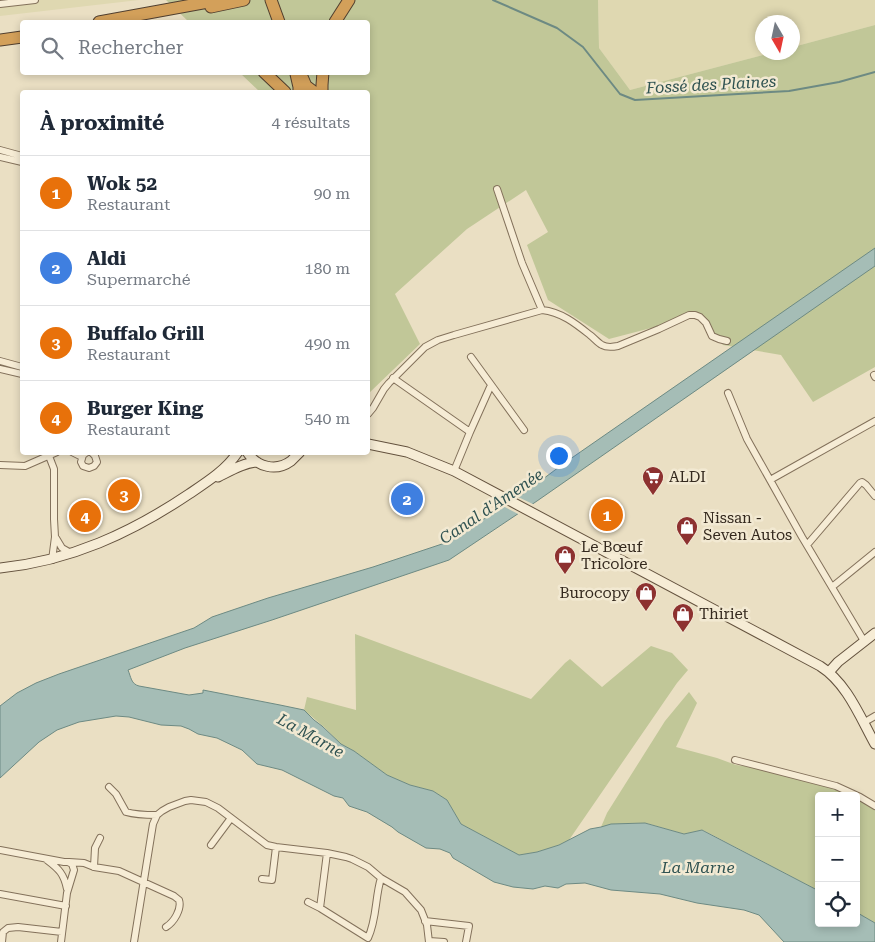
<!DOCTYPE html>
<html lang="fr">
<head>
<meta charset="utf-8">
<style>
	body { margin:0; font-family:"Roboto Serif",serif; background:#f6f6f7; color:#1f2937 }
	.controls { position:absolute; right:15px; bottom:15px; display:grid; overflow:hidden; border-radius:5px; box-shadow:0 2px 8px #0003 }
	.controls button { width:45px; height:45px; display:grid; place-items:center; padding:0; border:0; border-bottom:1px solid #e0e1e3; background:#fff; color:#1f2937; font:25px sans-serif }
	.compass { position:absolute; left:755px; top:15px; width:45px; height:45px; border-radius:50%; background:#fff; box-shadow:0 2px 8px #0003; rotate:171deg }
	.you { position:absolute; left:558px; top:455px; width:18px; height:18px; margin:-12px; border:4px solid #fff; border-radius:50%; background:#1a73e8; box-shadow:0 0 0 8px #1a73e833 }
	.badge { display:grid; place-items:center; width:32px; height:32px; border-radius:50%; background:#8d3130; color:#fff; font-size:16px; font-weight:700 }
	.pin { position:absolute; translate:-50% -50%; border:2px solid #fff; box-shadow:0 1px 5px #0006 }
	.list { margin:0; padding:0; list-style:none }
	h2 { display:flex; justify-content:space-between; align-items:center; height:65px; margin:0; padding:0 20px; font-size:21px }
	h2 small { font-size:16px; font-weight:400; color:#747a83 }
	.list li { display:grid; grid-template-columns:32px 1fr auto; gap:15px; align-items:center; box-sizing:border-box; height:75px; padding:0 20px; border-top:1px solid #e0e1e3 }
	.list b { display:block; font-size:19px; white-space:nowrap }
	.list p { margin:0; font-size:16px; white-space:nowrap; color:#747a83 }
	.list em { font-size:16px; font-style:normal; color:#747a83 }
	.icon { flex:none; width:28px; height:28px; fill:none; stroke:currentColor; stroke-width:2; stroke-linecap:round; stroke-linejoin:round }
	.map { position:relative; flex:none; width:875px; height:942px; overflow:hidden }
	.search { position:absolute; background:#fff; box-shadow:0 2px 8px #0003; left:20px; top:20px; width:350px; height:55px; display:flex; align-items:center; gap:12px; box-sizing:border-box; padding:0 18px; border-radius:5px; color:#747a83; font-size:19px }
	.panel { position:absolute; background:#fff; box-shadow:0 2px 8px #0003; left:20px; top:90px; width:350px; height:365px; border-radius:5px }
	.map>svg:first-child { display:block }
	.farmland { fill:#dfd8b1 }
	.green { fill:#c1c798 }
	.water { fill:#a5bdb6; stroke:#6d8a83 }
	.pier { fill:#eadfc3 }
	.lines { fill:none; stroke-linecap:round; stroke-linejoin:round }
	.stream { stroke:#6d8a83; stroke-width:2 }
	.street-casing { stroke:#83715b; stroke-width:8 }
	.secondary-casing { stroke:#64523e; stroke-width:11 }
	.highway-casing { stroke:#513f2f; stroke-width:13 }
	.street { stroke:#f6ecd5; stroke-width:6 }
	.secondary { stroke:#f6ecd5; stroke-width:9 }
	.highway { stroke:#d3a05a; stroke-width:11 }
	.labels { text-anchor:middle; stroke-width:5; stroke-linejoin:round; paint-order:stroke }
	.poi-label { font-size:15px; fill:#34291e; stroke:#f2e9d2; text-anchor:start }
	.water-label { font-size:16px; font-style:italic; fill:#2f5251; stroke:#f2e9d2 }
</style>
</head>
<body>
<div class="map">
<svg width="875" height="942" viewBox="0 0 875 942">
	<rect width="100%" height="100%" fill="#eadfc3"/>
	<path class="farmland" d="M0 0H139L0 16Z
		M598 0H875V25L793 47 792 22H762V52L771 53 630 90 599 48Z"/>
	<path class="green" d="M166 0H598L599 48 630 90 771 53 792 52 793 47 875 25V367L813 402 781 355 723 345 697 316 609 339 548 300 527 245 548 232 526 190 467 229 395 294 420 344 368 394V92H260L240 73 368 72V22H189Z
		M355 634 531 699 565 663 570 659 602 687 651 646 672 653 688 670 677 683 569 840 559 845 537 852 519 855 461 824 447 800 433 791 410 785 387 775 354 751 341 744 324 727 304 710 307 697 356 710Z
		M689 692 697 703 676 747 717 758 736 765 752 767 824 784 851 796H819V891L703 830 684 834 646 823H633L601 827 607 813 665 721Z
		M856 798 875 809V923L856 912Z"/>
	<path class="water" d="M875 248V266L537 501 449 560 272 620 185 648 128 670C131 677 131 684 139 686L189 695 203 693V690L280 705 304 710 314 720 322 726 341 744 354 751 387 775 410 785 433 791 447 800 461 824 519 855 537 852 559 845 590 829 601 827 611 824 645 823 684 834 702 830 819 891V923H856V912L875 923V942H784L759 915 744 910 697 903 660 894 611 890 585 883 566 884 558 888 545 886 533 889 513 887 494 882 453 858 450 853 440 849 426 848 398 832 392 827 367 812 349 806 343 798 334 796 282 770 257 764 242 750 217 738 198 734 189 729 181 726 161 725 129 717 116 716 79 722 57 730 39 742 0 778V706L17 693 36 683 59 674 194 628 212 617 268 598 373 567 448 542 523 494 563 464Z"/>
	<path class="pier" d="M516 496 535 505 520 515 501 505Z"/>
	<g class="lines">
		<path class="stream" d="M493 0 557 28 583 47 620 94 635 100 789 91 839 82 875 72"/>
		<g class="street-casing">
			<path id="street" d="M0 4 35 0
				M0 150 22 156
				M0 157 22 162
				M497 189 522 263 542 310
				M471 357 524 430
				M0 361 22 367
				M0 369 22 374
				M874 375 875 377
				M393 378 470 432 491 385
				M728 393 747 439 802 537 864 641
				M368 414 373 408 384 389 389 383 425 347 438 340 454 335 542 310C561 312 575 323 590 335 594 338 598 343 602 345 607 348 613 347 618 346L659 329 689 315H695L700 317 706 323 712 336 719 339 727 341
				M72 452 82 457
				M87 452 83 455 81 462 83 466 89 468 94 466 97 462 95 456 91 452
				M49 456 54 469V519L55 537 52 560
				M0 465 25 466 57 452
				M454 471 470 432
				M770 480 875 421
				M56 538 62 548 71 553
				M807 545 860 483 862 482 866 485 875 496
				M832 587 875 552
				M863 723 875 716
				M735 760 836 786 860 797 875 806
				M109 787 116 794 126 812C136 815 146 815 157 815
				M211 845 231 818
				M0 850 64 862H68L72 864 74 870 67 893 61 942
				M327 853 320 908 368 938C377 919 375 897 381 878
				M47 860C59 869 64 874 67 889
				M69 862 84 863 94 867 119 871 174 896 179 900C182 909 174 922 166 927
				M94 867 95 848 100 838
				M262 879 272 880 276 847
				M0 894 66 906
				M308 902 320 908
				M425 921 469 926 466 942
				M429 941 444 942
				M2 942 3 932 8 928 18 927 62 932
				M134 942 153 824 157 815 162 811 169 807 185 801 191 800 206 802 218 808 267 845 276 847 327 853 346 857 352 859 368 867 381 878 405 892 421 910 427 925 429 942"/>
		</g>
		<g class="secondary-casing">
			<path id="secondary" d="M368 444 407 452 454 471 820 666C847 683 860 717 875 744
				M247 452C257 467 276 472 291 461 294 458 297 455 300 452
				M218 477C230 471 243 463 257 462
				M0 568C70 561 131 533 189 494 207 482 226 470 238 452
				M829 672 838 662 875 633"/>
		</g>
		<g class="highway-casing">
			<path id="highway" d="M271 0 279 22
				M211 7 244 0
				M99 22 219 0
				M335 22 349 0
				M0 40 22 37
				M264 72 285 92
				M300 72 306 86 314 92
				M296 74 299 87V92
				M322 92V85L323 72"/>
		</g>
		<use href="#street" class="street"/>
		<use href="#secondary" class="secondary"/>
		<use href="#highway" class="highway"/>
	</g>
	<defs>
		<g id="supermarket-pin" transform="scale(1.125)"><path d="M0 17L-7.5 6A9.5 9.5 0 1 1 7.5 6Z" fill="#8d3130" stroke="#f2e9d2"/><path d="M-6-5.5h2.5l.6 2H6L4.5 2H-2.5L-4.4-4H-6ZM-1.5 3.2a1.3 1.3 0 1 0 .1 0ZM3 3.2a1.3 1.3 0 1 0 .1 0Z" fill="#fff"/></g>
		<g id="shop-pin" transform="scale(1.125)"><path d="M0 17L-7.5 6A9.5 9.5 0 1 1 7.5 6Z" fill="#8d3130" stroke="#f2e9d2"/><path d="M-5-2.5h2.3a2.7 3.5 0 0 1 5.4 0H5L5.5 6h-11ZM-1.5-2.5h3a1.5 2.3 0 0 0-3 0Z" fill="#fff"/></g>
	</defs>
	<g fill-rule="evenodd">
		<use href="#supermarket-pin" x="653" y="477"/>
		<use href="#shop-pin" x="687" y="527"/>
		<use href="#shop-pin" x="565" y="556"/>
		<use href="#shop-pin" x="646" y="593"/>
		<use href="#shop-pin" x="683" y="614"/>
	</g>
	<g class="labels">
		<g class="poi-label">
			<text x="669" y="482">ALDI</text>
			<text x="703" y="523">Nissan -<tspan x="703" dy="17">Seven Autos</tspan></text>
			<text x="581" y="552">Le Bœuf<tspan x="581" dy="17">Tricolore</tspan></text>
			<text x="630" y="598" text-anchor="end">Burocopy</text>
			<text x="699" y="619">Thiriet</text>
		</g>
		<g class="water-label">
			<text transform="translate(711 84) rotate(-3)" y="6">Fossé des Plaines</text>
			<text transform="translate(491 506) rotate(-34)" y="6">Canal d'Amenée</text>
			<text transform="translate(311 735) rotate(29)" y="6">La Marne</text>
			<text x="698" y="873">La Marne</text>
		</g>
	</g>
</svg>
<div class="controls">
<button>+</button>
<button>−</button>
<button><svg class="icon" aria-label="locate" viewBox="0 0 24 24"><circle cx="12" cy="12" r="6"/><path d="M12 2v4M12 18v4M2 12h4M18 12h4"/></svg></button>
</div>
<svg class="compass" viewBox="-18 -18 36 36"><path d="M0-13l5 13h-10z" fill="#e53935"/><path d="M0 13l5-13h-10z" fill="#747a83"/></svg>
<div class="you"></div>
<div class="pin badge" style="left:607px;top:515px;background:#e8710a">1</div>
<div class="pin badge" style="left:407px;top:499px;background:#3f7fe0">2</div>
<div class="pin badge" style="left:124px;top:495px;background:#e8710a">3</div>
<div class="pin badge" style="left:85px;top:516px;background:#e8710a">4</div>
<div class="search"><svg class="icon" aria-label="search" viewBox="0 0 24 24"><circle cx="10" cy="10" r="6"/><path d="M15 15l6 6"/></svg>Rechercher</div>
<section class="panel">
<h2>À proximité<small>4 résultats</small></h2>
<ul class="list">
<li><span class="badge" style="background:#e8710a">1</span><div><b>Wok 52</b><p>Restaurant</p></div><em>90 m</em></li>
<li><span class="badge" style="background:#3f7fe0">2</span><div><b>Aldi</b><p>Supermarché</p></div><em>180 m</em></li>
<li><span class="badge" style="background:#e8710a">3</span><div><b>Buffalo Grill</b><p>Restaurant</p></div><em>490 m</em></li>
<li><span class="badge" style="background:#e8710a">4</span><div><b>Burger King</b><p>Restaurant</p></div><em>540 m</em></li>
</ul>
</section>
</div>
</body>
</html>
